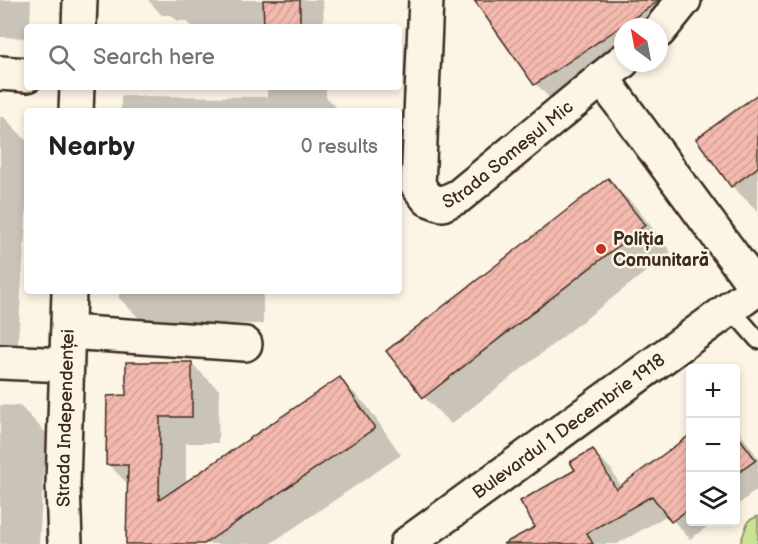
<!DOCTYPE html>
<html lang="en">
<head>
<meta charset="utf-8">
<style>
	body { margin:0; font-family:"Balsamiq Sans",sans-serif; background:#f2f2f2; color:#202124 }
	.controls { position:absolute; right:18px; bottom:18px; display:grid; overflow:hidden; border-radius:6px; box-shadow:0 3px 9px #0003 }
	.controls button { width:54px; height:54px; display:grid; place-items:center; padding:0; border:0; border-bottom:2px solid #e0e0e0; background:#fff; color:#202124; font:30px sans-serif }
	.compass { position:absolute; left:614px; top:18px; width:54px; height:54px; border-radius:50%; background:#fff; box-shadow:0 3px 9px #0003; rotate:328deg }
	.list { margin:0; padding:0; list-style:none }
	h2 { display:flex; justify-content:space-between; align-items:center; height:78px; margin:0; padding:0 24px; font-size:26px }
	h2 small { font-size:20px; font-weight:400; color:#757577 }
	.icon { flex:none; width:33px; height:33px; fill:none; stroke:currentColor; stroke-width:2; stroke-linecap:round; stroke-linejoin:round }
	.map { position:relative; flex:none; width:758px; height:544px; overflow:hidden }
	.search { position:absolute; background:#fff; box-shadow:0 3px 9px #0003; left:24px; top:24px; width:378px; height:66px; display:flex; align-items:center; gap:15px; box-sizing:border-box; padding:0 21px; border-radius:6px; color:#757577; font-size:22px }
	.panel { position:absolute; background:#fff; box-shadow:0 3px 9px #0003; left:24px; top:108px; width:378px; height:186px; border-radius:6px }
	.map>svg:first-child { display:block }
	.grass { fill:#cce297; stroke:#84865a; stroke-width:1.5 }
	.shadow { fill:#0003 }
	.building { fill:url(#building-hatch); stroke:#3b2a1e; stroke-width:1.5 }
	.lines { fill:none; stroke-linecap:round; stroke-linejoin:round }
	.lane-casing { stroke:#3b2a1e; stroke-width:21 }
	.street-casing { stroke:#3b2a1e; stroke-width:38 }
	.secondary-casing { stroke:#3b2a1e; stroke-width:38 }
	.lane { stroke:#fcf5e5; stroke-width:16 }
	.street { stroke:#fcf5e5; stroke-width:33 }
	.secondary { stroke:#fcf5e5; stroke-width:33 }
	.poi-dot { fill:#c8321e; stroke:#fcf5e5; stroke-width:2 }
	.labels { text-anchor:middle; stroke-width:5; stroke-linejoin:round; paint-order:stroke }
	.street-label { font-size:18px; fill:#3b2a1e; stroke:#fcf5e5 }
	.poi-label { font-size:18px; font-weight:bold; fill:#3b2a1e; stroke:#fcf5e5; text-anchor:start }
</style>
</head>
<body>
<div class="map">
<svg width="758" height="544" viewBox="0 0 758 544">
	<defs>
		<pattern id="building-hatch" width="6" height="6" patternUnits="userSpaceOnUse" patternTransform="scale(1.5)"><rect width="6" height="6" fill="#f4b9af"/><path d="M-1 1l2-2M0 6l6-6M5 7l2-2" fill="none" stroke="#d29f96"/></pattern>
	</defs>
	<rect width="100%" height="100%" fill="#fcf5e5"/>
	<filter id="ink" filterUnits="userSpaceOnUse"><feTurbulence type="fractalNoise" baseFrequency=".0167" numOctaves="2"/><feDisplacementMap in="SourceGraphic" scale="12" xChannelSelector="R" yChannelSelector="G"/><feConvolveMatrix kernelMatrix="1 2 1 2 8 2 1 2 1" color-interpolation-filters="sRGB"/></filter>
	<g filter="url(#ink)">
		<path class="grass" d="M758 516V544H740L748 521Z"/>
		<path class="shadow" d="M0 0H31L30 27H27V38L0 37Z
			M148 0H321L323 2 324 27H193L186 21H178L171 15H162Z
			M566 0H669L687 26 659 45V27H623V63L562 111 536 84 506 41Z
			M267 87H326V97L340 111H121V96L267 97Z
			M758 96V212L732 186Z
			M0 117H4L27 141V200L17 356 0 355Z
			M608 180 635 206 671 252 451 424 424 397Z
			M119 291H263V324L144 323 119 298Z
			M192 364 219 390 218 443H186V484L340 379 367 406 401 455 270 544H128L129 485 108 464 127 397Z
			M0 405 20 406 46 433 39 544H0Z
			M736 427 758 458V489L736 506Z
			M690 437V522H714L690 539 668 515 617 544H507L537 527 593 451 611 469 621 487Z"/>
		<path class="building" d="M263 0H300V27H264Z
			M474 0H660L534 85Z
			M758 94V167L731 187 696 139Z
			M608 178 645 225 423 398 386 351Z
			M126 362H192V417H160L159 500 340 377 375 428 204 544H126L128 465H106L107 396 126 395Z
			M735 432 756 460 735 475Z
			M690 435V508L671 522 652 496 587 533 593 544H503L535 527 520 501 575 470 570 462 593 449 616 489Z"/>
		<g class="lines">
			<g class="lane-casing">
				<path id="lane" d="M730 308 758 340"/>
			</g>
			<g class="street-casing">
				<g id="street">
					<path id="s1" d="M426 0 418 186 428 199 442 204 459 196 623 61"/>
					<path d="M79 27 80 0"/>
					<path d="M659 31 684 0"/>
					<path d="M0 73 27 75"/>
					<path d="M602 78 757 289"/>
					<path d="M76 111 77 87"/>
					<path d="M68 332 245 344"/>
					<path d="M0 362 66 365"/>
					<path id="s2" d="M65 544 63 484 69 291"/>
				</g>
			</g>
			<g class="secondary-casing">
				<g id="secondary">
					<path id="s3" d="M407 544 758 288"/>
				</g>
			</g>
			<use href="#lane" class="lane"/>
			<use href="#street" class="street"/>
			<use href="#secondary" class="secondary"/>
		</g>
	</g>
	<circle class="poi-dot" cx="601" cy="249" r="6"/>
	<g class="labels">
		<g class="street-label">
			<text dy="6" stroke="none"><textPath href="#s1" startOffset="300">Strada Someșul Mic</textPath></text>
			<text dy="6" stroke="none"><textPath href="#s2" startOffset="126">Strada Independenței</textPath></text>
			<text dy="6" stroke="none"><textPath href="#s3" startOffset="200">Bulevardul 1 Decembrie 1918</textPath></text>
		</g>
		<g class="poi-label">
			<text x="613" y="245">Poliția<tspan x="613" dy="21">Comunitară</tspan></text>
		</g>
	</g>
</svg>
<div class="controls">
<button>+</button>
<button>−</button>
<button><svg class="icon" aria-label="layers" viewBox="0 0 24 24"><path d="M12 4l9 5-9 5-9-5zM3 14l9 5 9-5"/></svg></button>
</div>
<svg class="compass" viewBox="-18 -18 36 36"><path d="M0-13l5 13h-10z" fill="#e53935"/><path d="M0 13l5-13h-10z" fill="#757577"/></svg>
<div class="search"><svg class="icon" aria-label="search" viewBox="0 0 24 24"><circle cx="10" cy="10" r="6"/><path d="M15 15l6 6"/></svg>Search here</div>
<section class="panel">
<h2>Nearby<small>0 results</small></h2>
<ul class="list">
</ul>
</section>
</div>
</body>
</html>
